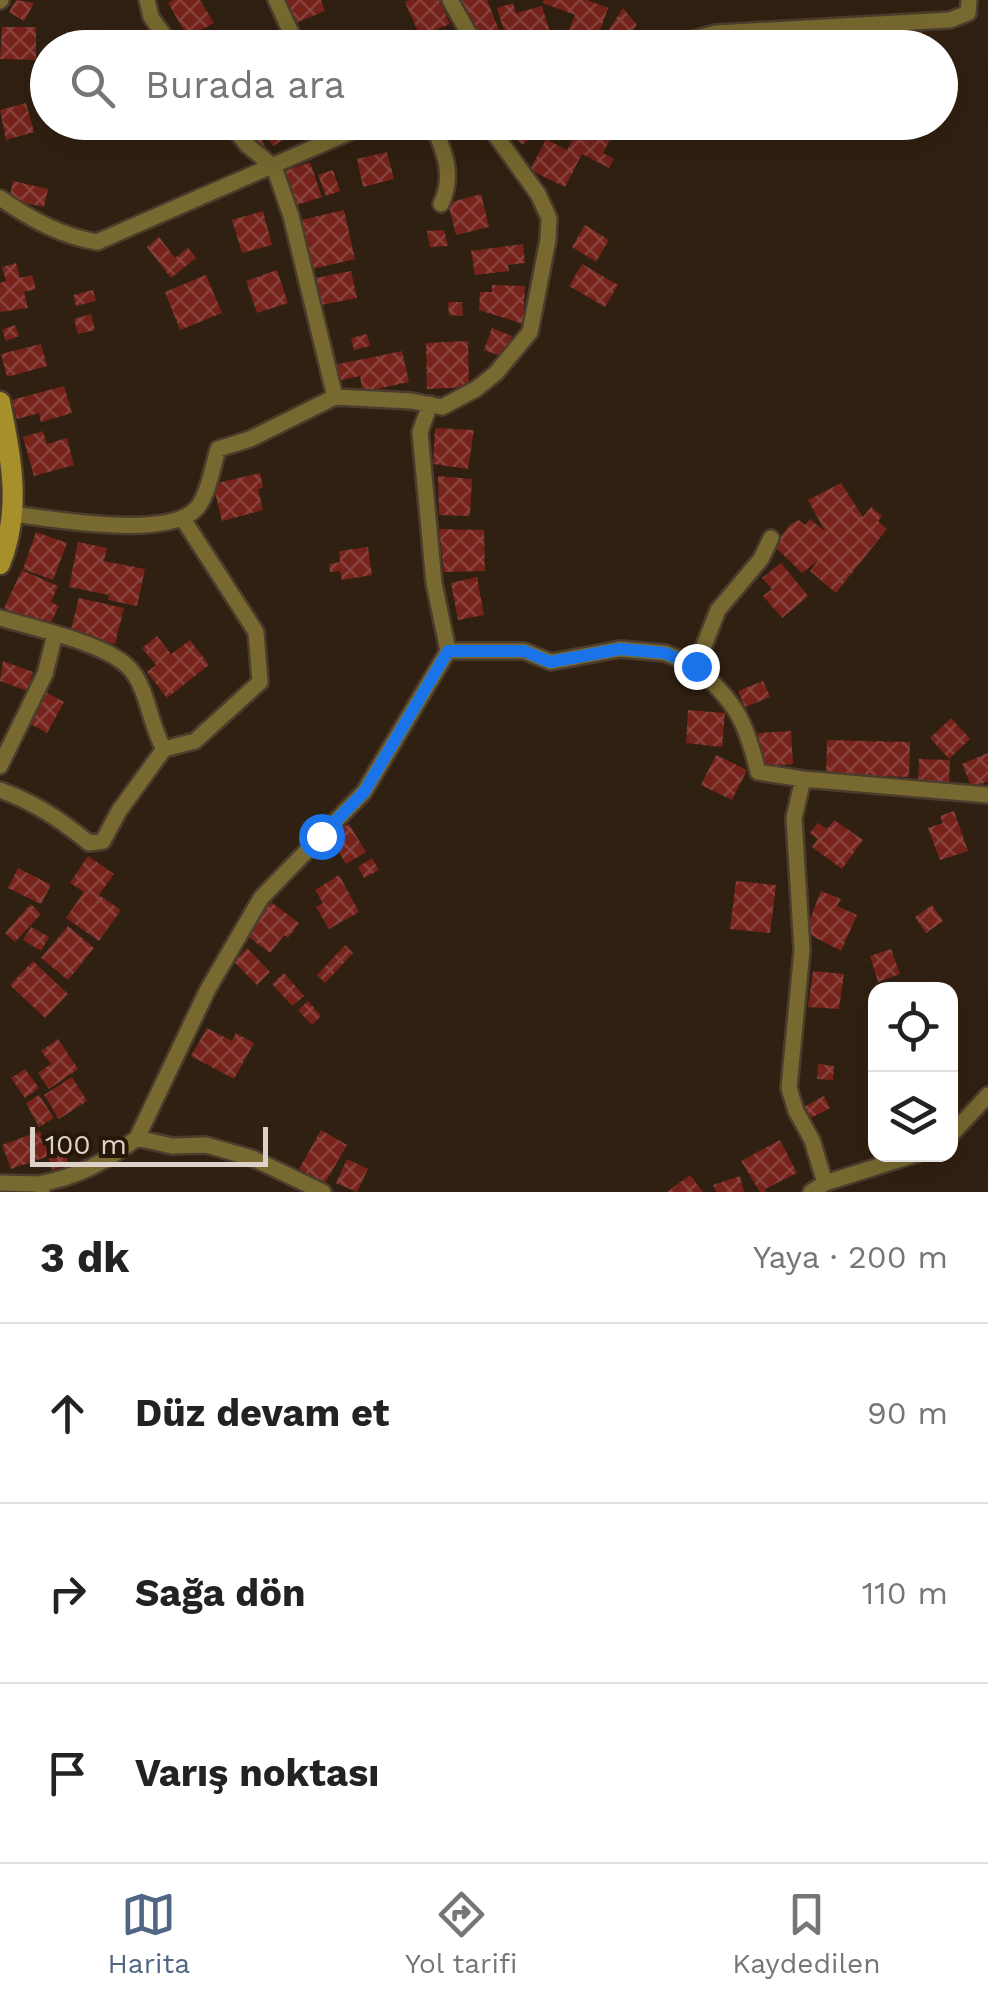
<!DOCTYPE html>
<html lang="tr">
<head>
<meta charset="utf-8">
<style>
	body { margin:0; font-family:"Work Sans",sans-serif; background:#f2f2f2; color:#222 }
	.controls { position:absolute; right:30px; bottom:30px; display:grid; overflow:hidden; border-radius:20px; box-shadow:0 10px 40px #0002 }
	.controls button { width:90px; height:90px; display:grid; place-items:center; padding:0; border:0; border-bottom:2px solid #e0e0e0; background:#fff; color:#222; font:50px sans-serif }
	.scale { position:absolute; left:30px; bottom:25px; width:238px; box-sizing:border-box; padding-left:10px; border:5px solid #ddd2c9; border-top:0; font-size:28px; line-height:35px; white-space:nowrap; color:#ddd2c9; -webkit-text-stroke:8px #261708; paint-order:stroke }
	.stop { position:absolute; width:30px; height:30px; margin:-22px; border:8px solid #1a73e8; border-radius:50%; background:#fff }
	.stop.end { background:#1a73e8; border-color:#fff; box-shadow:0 2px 10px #0008 }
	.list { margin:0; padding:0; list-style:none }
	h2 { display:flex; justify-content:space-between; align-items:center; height:130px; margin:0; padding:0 40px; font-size:42px }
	h2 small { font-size:32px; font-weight:400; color:#767676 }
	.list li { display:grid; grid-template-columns:65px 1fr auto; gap:30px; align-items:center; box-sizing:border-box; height:180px; padding:0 40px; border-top:2px solid #e0e0e0 }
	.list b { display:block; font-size:38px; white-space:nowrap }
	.list em { font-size:32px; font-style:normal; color:#767676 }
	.icon { flex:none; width:55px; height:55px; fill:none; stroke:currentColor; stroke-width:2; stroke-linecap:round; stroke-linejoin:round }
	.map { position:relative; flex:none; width:988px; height:1192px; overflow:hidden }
	.search { position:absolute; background:#fff; box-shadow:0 10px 40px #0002; left:30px; right:30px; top:30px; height:110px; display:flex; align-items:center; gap:25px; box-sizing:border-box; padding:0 35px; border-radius:55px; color:#767676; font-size:38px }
	.sheet { height:670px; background:#fff }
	nav { display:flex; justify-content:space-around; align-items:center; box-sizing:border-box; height:140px; border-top:2px solid #e0e0e0; background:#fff; font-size:28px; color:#767676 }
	nav a { display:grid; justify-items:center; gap:5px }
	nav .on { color:#516684 }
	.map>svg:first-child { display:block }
	.building { fill:url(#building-cross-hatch) }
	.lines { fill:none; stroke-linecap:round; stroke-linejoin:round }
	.street-casing { stroke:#4c3c2e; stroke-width:20 }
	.secondary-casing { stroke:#4c3c2e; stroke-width:25 }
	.street { stroke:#77692f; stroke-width:15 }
	.secondary { stroke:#a7902a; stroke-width:20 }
	.route { stroke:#1a73e8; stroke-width:12 }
</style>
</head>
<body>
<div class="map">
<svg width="988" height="1192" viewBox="0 0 988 1192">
	<defs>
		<pattern id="building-cross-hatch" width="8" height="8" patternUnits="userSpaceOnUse" patternTransform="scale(2.5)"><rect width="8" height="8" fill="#75231b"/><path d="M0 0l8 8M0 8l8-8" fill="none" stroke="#88423b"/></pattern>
	</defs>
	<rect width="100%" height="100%" fill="#302011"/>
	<path class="building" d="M16 0 34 3 24 21 9 12Z
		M173 0H200L214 23 188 37 168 3Z
		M283 0H321L325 11 293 24Z
		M410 0H439L450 24 420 36 405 2Z
		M458 0H487L499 30 478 35Z
		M544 0H587L608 8 596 42 569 31 575 15 543 3Z
		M513 3 516 13 542 6 550 32 508 44 497 8Z
		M623 8 637 25 617 48 599 45Z
		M2 27H36V60L0 59Z
		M462 29 465 48H438L434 36Z
		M210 31 221 48H185Z
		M26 103 34 132 6 140 0 110Z
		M245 122H275L284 139 273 146 267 136 261 139 266 148 261 150Z
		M492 122H550L522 145 509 129 501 135Z
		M580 125 592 131 594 127 612 136 603 153 614 159 609 168 582 154 565 187 530 170 546 139 567 150Z
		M387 152 394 179 363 187 357 159Z
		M310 162 322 197 297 205 285 171Z
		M333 170 340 191 326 196 318 175Z
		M13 181 48 189 44 207 9 200Z
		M481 194 489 227 456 235 448 203Z
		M344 210 355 259 312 269 301 220Z
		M263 211 272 245 242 253 232 220Z
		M585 225 609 240 596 262 572 247Z
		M444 230 448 246 430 247 427 231Z
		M159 237 175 258 188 248 196 258 171 278 147 247Z
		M523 244 525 263 508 265 509 271 475 275 471 251Z
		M16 263 20 278 32 275 36 289 24 292 28 308 0 312V283L6 281 2 267Z
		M582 264 618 285 605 307 569 286Z
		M277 270 288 303 257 313 246 281Z
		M351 271 357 298 321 305 316 278Z
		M206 275 222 313 180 330 165 292Z
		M492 285 525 286 523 324 479 310 480 292H492Z
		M93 290 96 301 76 306 73 295Z
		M448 302H462L463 316 449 315Z
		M91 314 95 330 78 334 74 319Z
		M15 325 19 336 6 341 2 330Z
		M492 328 512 336 504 357 484 350Z
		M367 334 370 346 354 350 351 338Z
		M468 341 469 387 427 389 426 343Z
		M41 344 47 366 7 377 1 354Z
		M402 351 409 382 363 392 360 376 337 381 334 365Z
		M64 386 72 413 41 422 39 413 17 419 12 400Z
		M435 428 474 430 468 469 433 464Z
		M43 431 47 444 67 438 74 465 34 476 23 437Z
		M260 473 263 488 258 489 263 510 222 521 213 484Z
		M438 476 472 479 470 516 439 515Z
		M841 483 863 517 871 507 882 516 878 521 887 529 836 593 810 571 819 560 802 573 773 545 791 524 799 520 805 525 810 519 825 531 808 500Z
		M439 529 484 530 485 571 444 572Z
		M36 532 67 543 53 580 23 569Z
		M78 542 107 548 104 561 145 569 137 606 108 600 109 595 69 587Z
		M368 547 372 575 342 580 340 571 330 572 329 564 340 562 339 551Z
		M781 563 808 596 782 618 763 596 772 589 762 578Z
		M22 570 58 586 51 602 59 606 48 628 4 608Z
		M477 577 484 615 458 620 451 583Z
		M79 598 124 608 115 644 70 633Z
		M157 636 171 654 190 640 209 665 167 698 147 672 156 665 142 648Z
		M3 661 33 672 27 691 0 681Z
		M763 681 770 697 745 707 738 691Z
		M42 690 64 702 47 733 25 721Z
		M688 710 725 713 722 747 686 743Z
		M951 718 970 739 949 759 930 738Z
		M791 731 793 764 760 767 758 733Z
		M827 740 910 742 909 777 826 774Z
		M988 753V781L972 788 962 764Z
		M716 755 747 770 732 800 701 785Z
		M919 759 950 760 949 785 918 784Z
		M954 811 968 851 940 860 928 828 943 823 940 816Z
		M834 820 863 840 842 869 812 847 818 839 810 833 818 823 827 829Z
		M349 824 366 852 346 864 329 836Z
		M88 856 114 874 99 895 121 910 99 941 66 918 84 892 70 883Z
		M372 858 379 870 364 878 358 867Z
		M18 868 51 885 41 904 8 888Z
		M339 875 359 912 329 929 316 907 323 903 315 890Z
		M736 881 776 885 770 933 730 929Z
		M821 891 841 899 837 906 857 915 841 951 805 932Z
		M271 902 299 923 288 938 284 935 270 953 246 935Z
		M31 904 41 914 15 942 5 933Z
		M932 905 943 921 926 933 915 917Z
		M68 926 94 948 68 980 41 958Z
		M31 927 49 937 41 951 23 940Z
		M345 945 353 953 325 983 317 975Z
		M247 948 270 972 257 985 234 962Z
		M891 949 900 974 878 982 870 956Z
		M33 961 68 994 45 1018 10 985Z
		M813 971 844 974 839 1009 808 1007Z
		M284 973 304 996 292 1006 272 984Z
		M308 1001 321 1016 312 1025 298 1010Z
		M207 1028 232 1041 236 1033 254 1043 234 1079 191 1056Z
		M58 1039 78 1069 49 1089 38 1073 51 1064 41 1051Z
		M818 1064 834 1066 833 1080 817 1079Z
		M25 1069 39 1088 25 1098 11 1078Z
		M72 1077 87 1101 59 1119 44 1095Z
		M39 1095 54 1118 39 1127 26 1103Z
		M824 1096 830 1108 807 1120 800 1109Z
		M321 1130 347 1145 325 1183 299 1169Z
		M40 1131 49 1156 11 1169 2 1145Z
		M780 1140 797 1173 765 1189 766 1192H760L741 1161Z
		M65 1152 69 1165 52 1170 48 1156Z
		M347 1159 368 1169 357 1192 336 1183Z
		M690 1175 703 1192H667Z
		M740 1176 744 1192H716L713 1185Z"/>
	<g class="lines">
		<g class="street-casing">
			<path id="street" d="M147 0 151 17 173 48
				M276 0 298 48
				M450 0 477 48
				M0 1 1 0
				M532 48 548 43 561 48
				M658 48 716 33 950 20 968 13 969 0
				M229 122 247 145 274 167 291 216 335 397
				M432 122C444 151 455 175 441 204
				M0 198C30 219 61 236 97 242L352 131 379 122
				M13 514C53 519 169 540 197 508 208 495 213 466 218 449L250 439 335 397 411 401 442 407 476 389 496 373 530 332 548 240 549 218 538 194 486 122
				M771 538 761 559 718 610 696 666C736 704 745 718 758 772L803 779 988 795
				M0 618C33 628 110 644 131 670 148 690 150 726 164 749
				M448 651H524L551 662 620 649 665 653 696 666
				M0 766 45 674 55 634
				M803 779 794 818 802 950 789 1088 796 1111 812 1140 825 1183 811 1192
				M0 790C34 802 61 820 89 843L103 841 119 811 164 749 195 741 260 682 256 632 183 519
				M950 1136 988 1095
				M137 1138 208 989 261 898 364 792 448 651 434 583 420 432 430 404
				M0 1183 39 1184 42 1189
				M825 1183 917 1154
				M39 1184C77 1177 106 1162 137 1138L172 1146 206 1145 252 1158 323 1192"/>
		</g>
		<g class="secondary-casing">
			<path id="secondary" d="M0 402C11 458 22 509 0 564"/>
		</g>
		<use href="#street" class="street"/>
		<use href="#secondary" class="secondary"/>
	</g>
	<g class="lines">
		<path class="route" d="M321 836 364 792 448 651H524L550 662 620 649 665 653 696 666"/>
	</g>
</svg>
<div class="controls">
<button><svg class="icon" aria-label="locate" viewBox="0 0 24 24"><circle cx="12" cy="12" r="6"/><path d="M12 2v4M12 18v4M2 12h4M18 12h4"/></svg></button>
<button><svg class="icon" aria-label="layers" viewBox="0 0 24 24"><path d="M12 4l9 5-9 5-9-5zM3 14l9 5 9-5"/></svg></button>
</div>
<div class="scale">100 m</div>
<div class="stop" style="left:321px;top:836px"></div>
<div class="stop end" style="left:696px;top:666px"></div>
<div class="search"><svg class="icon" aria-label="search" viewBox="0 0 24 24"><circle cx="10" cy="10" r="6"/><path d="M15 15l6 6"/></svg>Burada ara</div>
</div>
<section class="sheet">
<h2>3 dk<small>Yaya · 200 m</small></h2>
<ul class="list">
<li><svg class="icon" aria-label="ahead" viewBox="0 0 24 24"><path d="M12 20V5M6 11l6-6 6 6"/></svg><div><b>Düz devam et</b></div><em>90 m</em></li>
<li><svg class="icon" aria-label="right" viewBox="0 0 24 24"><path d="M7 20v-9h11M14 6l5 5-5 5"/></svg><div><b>Sağa dön</b></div><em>110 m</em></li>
<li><svg class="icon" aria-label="arrive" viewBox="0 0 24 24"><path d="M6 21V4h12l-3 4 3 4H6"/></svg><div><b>Varış noktası</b></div></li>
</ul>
</section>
<nav>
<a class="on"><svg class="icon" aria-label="map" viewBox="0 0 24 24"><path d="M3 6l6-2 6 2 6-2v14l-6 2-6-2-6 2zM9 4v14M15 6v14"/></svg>Harita</a>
<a><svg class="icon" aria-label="directions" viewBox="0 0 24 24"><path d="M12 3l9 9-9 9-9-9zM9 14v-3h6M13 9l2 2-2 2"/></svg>Yol tarifi</a>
<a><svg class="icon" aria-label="saved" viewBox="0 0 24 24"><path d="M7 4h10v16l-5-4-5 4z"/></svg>Kaydedilen</a>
</nav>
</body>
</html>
